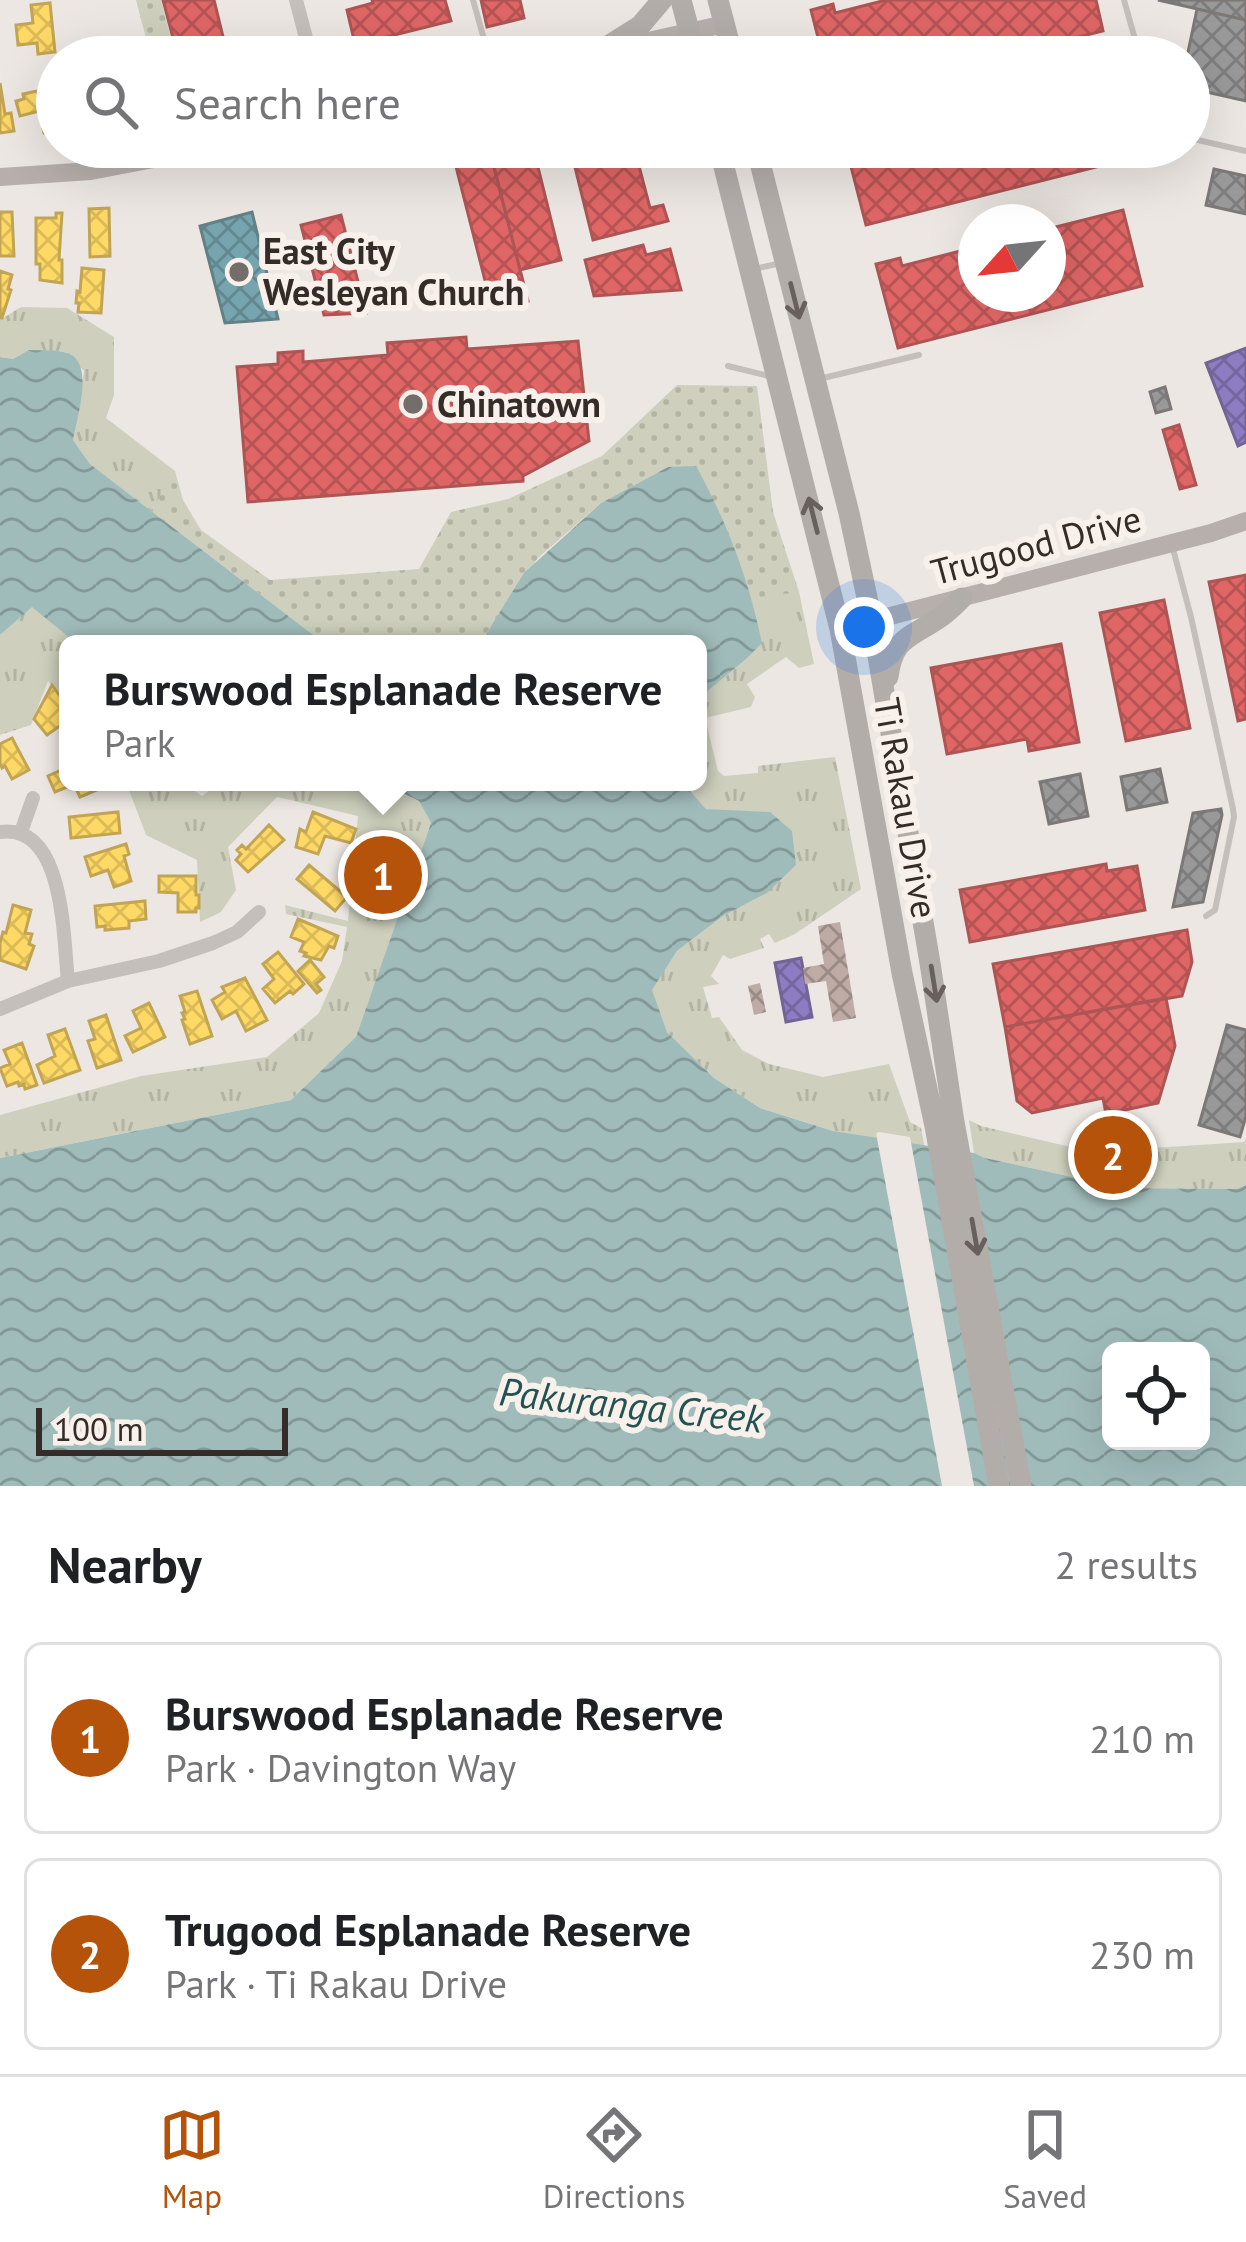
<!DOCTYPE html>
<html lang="en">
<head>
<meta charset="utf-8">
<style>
	body { margin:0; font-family:"PT Sans",sans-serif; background:#f2f2f2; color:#202124 }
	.controls { position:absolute; right:36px; bottom:36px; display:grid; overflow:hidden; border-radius:18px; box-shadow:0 12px 48px #0002 }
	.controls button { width:108px; height:108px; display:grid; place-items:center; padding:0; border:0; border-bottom:3px solid #e0e0e0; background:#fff; color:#202124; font:60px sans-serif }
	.compass { position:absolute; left:958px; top:204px; width:108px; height:108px; border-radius:50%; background:#fff; box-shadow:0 12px 48px #0002; rotate:243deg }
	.scale { position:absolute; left:36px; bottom:30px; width:252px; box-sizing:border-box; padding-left:12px; border:6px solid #352c29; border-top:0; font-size:33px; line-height:42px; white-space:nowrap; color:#352c29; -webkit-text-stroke:9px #f8f0ea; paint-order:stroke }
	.you { position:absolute; left:864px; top:627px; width:42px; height:42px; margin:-30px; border:9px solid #fff; border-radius:50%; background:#1a73e8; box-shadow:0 0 0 18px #1a73e833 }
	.badge { display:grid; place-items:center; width:78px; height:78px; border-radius:50%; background:#b45309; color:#fff; font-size:39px; font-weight:700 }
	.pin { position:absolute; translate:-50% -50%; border:6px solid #fff; box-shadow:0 3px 12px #0006 }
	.popup { position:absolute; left:59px; top:635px; width:648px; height:156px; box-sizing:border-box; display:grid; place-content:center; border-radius:18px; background:#fff; filter:drop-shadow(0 3px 9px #0005); font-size:39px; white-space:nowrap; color:#757577 }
	.popup b { font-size:45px; color:#202124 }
	.popup::after { content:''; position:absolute; left:50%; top:100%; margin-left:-24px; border:24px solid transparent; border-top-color:#fff }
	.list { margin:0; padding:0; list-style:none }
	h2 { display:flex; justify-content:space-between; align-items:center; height:156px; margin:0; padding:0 48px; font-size:51px }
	h2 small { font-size:39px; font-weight:400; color:#757577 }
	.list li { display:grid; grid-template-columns:78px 1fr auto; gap:36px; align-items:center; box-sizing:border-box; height:192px; margin:0 24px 24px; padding:0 24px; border:3px solid #e0e0e0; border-radius:18px }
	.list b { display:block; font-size:45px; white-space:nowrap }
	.list p { margin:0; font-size:39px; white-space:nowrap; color:#757577 }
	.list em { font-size:39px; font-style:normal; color:#757577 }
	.icon { flex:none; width:66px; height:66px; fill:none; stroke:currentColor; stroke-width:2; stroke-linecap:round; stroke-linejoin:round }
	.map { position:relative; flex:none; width:1246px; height:1486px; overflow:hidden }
	.search { position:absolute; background:#fff; box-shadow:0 12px 48px #0002; left:36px; right:36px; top:36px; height:132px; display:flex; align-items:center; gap:30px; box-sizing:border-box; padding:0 42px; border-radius:66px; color:#757577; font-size:45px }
	.sheet { height:588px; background:#fff }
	nav { display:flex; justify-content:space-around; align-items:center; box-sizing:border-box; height:168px; border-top:3px solid #e0e0e0; background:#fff; font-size:33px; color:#757577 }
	nav a { display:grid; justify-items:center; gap:6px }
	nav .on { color:#b45309 }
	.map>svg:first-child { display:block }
	.grass { fill:url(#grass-dots) }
	.park { fill:url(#park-tufts) }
	.water { fill:url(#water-waves); fill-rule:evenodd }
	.pier { fill:#ece7e2 }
	.homes { fill:url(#homes-cross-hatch); stroke:#c2a554; stroke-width:3 }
	.shops { fill:url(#shops-cross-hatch); stroke:#ad5554; stroke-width:3 }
	.offices { fill:url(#offices-cross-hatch); stroke:#736495; stroke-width:3 }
	.public { fill:url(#public-cross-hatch); stroke:#628187; stroke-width:3 }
	.industry { fill:url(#industry-cross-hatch); stroke:#7b7877; stroke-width:3 }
	.building { fill:url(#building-cross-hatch) }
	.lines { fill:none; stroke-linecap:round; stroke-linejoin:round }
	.lane { stroke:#c5bfbb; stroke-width:6 }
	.street { stroke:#c5bfbb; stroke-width:14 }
	.secondary { stroke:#b6afac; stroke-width:18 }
	.primary { stroke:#b3adaa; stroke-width:21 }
	.oneway { stroke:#67605d }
	.poi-dot { fill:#756d6a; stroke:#f8f0ea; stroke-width:4.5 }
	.labels { text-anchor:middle; stroke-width:12; stroke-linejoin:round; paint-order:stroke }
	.poi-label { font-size:36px; font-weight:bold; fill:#352c29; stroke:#f8f0ea; text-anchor:start }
	.street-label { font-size:36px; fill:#352c29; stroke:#f8f0ea }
	.water-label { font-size:39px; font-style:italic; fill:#235252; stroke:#f8f0ea }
</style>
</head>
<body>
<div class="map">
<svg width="1246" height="1486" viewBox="0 0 1246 1486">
	<defs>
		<pattern id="grass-dots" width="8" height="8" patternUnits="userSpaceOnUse" patternTransform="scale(3)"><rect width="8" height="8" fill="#ced0bd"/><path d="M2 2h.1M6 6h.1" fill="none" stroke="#b2b3a2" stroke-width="1.8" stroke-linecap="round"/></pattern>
		<pattern id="park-tufts" width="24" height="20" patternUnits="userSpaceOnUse" patternTransform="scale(3)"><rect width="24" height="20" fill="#ced0bd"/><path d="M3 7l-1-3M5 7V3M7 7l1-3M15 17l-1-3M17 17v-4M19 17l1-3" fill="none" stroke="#b2b3a2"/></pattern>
		<pattern id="water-waves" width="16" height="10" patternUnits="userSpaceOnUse" patternTransform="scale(3)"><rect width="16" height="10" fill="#a0bcba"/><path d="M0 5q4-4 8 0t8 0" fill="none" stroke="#839997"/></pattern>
		<pattern id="homes-cross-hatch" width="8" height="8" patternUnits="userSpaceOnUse" patternTransform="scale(3)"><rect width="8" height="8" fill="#ffd966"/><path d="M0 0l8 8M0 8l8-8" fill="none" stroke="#dbba58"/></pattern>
		<pattern id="shops-cross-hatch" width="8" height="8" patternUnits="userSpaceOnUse" patternTransform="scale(3)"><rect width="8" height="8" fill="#e06666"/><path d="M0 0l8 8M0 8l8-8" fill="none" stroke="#b65454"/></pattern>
		<pattern id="offices-cross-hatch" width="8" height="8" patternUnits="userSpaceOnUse" patternTransform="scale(3)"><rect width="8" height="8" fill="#8e7cc3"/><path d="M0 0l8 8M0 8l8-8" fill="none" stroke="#75669e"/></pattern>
		<pattern id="public-cross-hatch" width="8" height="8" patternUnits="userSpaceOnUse" patternTransform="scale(3)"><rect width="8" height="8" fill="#76a5af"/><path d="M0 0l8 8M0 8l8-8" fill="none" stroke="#62878e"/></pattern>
		<pattern id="industry-cross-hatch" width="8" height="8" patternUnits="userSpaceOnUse" patternTransform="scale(3)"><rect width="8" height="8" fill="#999"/><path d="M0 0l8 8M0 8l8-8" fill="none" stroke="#7e7d7d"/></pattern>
		<pattern id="building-cross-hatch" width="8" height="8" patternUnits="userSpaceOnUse" patternTransform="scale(3)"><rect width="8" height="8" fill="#beaba6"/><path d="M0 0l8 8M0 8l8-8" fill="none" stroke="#9b8b87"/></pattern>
	</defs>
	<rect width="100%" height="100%" fill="#ece7e2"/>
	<path class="grass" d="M136 0H161L176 57H151Z
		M677 385 757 386 773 512 799 592 804 641 745 660 668 467 601 503 538 558 479 644H325L90 464 175 471 183 500 201 530 270 580 419 569 451 512 508 499 602 456Z"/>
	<path class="park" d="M21 307 67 308 114 337V395L106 418 175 471 152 510 90 464 73 440 84 371 66 352 30 350 13 359 0 357V320Z
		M799 592 814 664 799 668 786 657 747 684 755 697 751 707 705 718 718 771 724 776 758 773V766L835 757 861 889 795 934 775 943 769 934 760 939 764 948 730 959 723 955 711 976 719 984 703 987 712 1018 719 1017 742 1050 769 1064 823 1077 889 1064 910 1122 921 1128 925 1149 833 1131 760 1108 714 1078 667 1032 651 990 677 951 723 916 767 893 733 812 706 809 682 782H698V699L745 660 761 643 753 598Z
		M32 606 77 644H68V704L48 681 31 725 0 735V635Z
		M126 782H182L202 796 221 782H380L419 801 431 823 357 1037 291 1100 0 1158V1115L141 1076 267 1057 319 1013 342 961 347 927 286 914 285 905 348 921 358 816 277 797 228 847 236 890 221 912 200 922 197 860 146 835Z
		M969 1120 981 1126 1092 1152 1244 1142 1246 1139V1185L1237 1189 1124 1188 985 1158 974 1153Z"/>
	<path class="water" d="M29 350C42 351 59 349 70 354 94 366 77 417 73 440L90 464 325 644H77L32 607 0 635V357L13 359Z
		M696 466C727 522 749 580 762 643L745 660 698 699V644H480L524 573 601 503 668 467Z
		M380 782H682L706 809 770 812 792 831 796 865 767 893 723 916 677 951 652 990 667 1032 714 1078 760 1108 833 1131 974 1153 985 1158 1124 1188 1237 1189 1246 1185V1486H0V1158L291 1100 356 1037 431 823 419 801ZM1111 1351H1201V1441H1111Z"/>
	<path class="pier" d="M879 1132 910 1137 974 1486H942L876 1133Z"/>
	<path class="homes" d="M50 3 55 52 38 54 37 43 18 45 16 25 33 23 31 5Z
		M0 83 5 114 11 113 14 131 0 133Z
		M37 91 38 96 54 92 57 130 44 133 39 111 20 116 16 101 24 99 23 94Z
		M109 208 110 256 90 257 89 209Z
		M0 212H12L14 256H0Z
		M56 213H62L59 260H62V283L40 280V264H36V218H56Z
		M82 268 104 270 101 313 78 312 79 303H76L77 291 80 292Z
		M0 271 12 275 8 289 11 290 2 318H0Z
		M52 685 62 699 65 697 68 702V734L61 725 47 735 34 719Z
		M12 738 29 770 12 779 5 766 2 768 0 764V744Z
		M68 767V782L113 783 80 797 74 784 55 792 48 776Z
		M118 812 120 833 71 838 69 817Z
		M313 812 356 829 351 843 325 836 318 854 296 847 300 829 306 832Z
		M269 825 284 840 248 872 236 860 241 854 237 850 242 845 246 849Z
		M126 844 129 854 124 856 131 881 114 887 108 870 91 876 85 857Z
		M309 865 347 897 335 911 297 879Z
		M159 876H196V895H199V908H196V912H178V893L159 892Z
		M145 901 146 919 129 921V928L105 930V926L97 927 95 906Z
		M13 905 31 910 25 933 32 934 29 944 34 946 26 969 0 960V943L3 932 6 933Z
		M298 919 338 936 334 948 329 946 321 960 304 956 306 953 300 951 304 942 291 937Z
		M278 952 304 984 293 994 290 991 275 1003 263 989 274 979 263 964Z
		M310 960 324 977 316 984 321 990 317 993 298 971Z
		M245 978 267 1020 246 1031 236 1011 222 1019 212 1000 225 992 222 987Z
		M197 991 212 1036 190 1044 182 1020 185 1019 182 1013 185 1012 180 996Z
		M149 1003 165 1037 133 1052 125 1036 141 1028 133 1011Z
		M106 1015 121 1060 97 1068 88 1041 95 1039 89 1021Z
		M65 1029 80 1070 44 1083 37 1065 55 1056 48 1035Z
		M22 1043 37 1085 25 1089 24 1084 19 1086 18 1082 7 1086 0 1068 10 1064 4 1050Z"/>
	<path class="shops" d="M163 0H214L228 57H178Z
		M372 0H445L451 21 382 38 385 50 358 57 347 10 373 3Z
		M481 0H520L524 18 487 27Z
		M886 0H1096L1103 31 999 57H823L811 10 833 4 835 13Z
		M451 147H489L528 301 491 304Z
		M526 147H533L561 260 520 270 491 156Z
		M570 147H634L650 208 663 205 668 221 593 240Z
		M846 147H1129L1132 158 866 225Z
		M1123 210 1142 286 898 348 876 264 900 258 902 266 976 247V294H1048V229Z
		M341 215 366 313 324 315 301 225Z
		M643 245 646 255 670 249 681 290 594 296 585 260Z
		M466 337 467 349 578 341 589 441 523 476V481L248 502 237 367 278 364V353L303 351V362L388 355 387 343Z
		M1179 425 1196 485 1180 489 1163 430Z
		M1246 575V719L1238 721 1209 582Z
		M1164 600 1190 728 1126 741 1100 613Z
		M1061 644 1079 742 1029 751 1027 739 947 754 931 668Z
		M1106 864 1107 871 1137 866 1145 910 970 942 960 890Z
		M1187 930 1192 962 1182 996 1005 1027 993 964Z
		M1166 998 1175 1046 1158 1103 1106 1114 1103 1098 1032 1113 1017 1101 1005 1027Z"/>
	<path class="offices" d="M1246 348V442L1238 446 1206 363Z
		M801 958 812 1017 786 1022 775 963Z"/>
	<path class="public" d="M252 212 278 319 225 323 200 226Z"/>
	<path class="industry" d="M1158 0H1246V20Z
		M1197 9 1246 20V101L1189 88V57H1187Z
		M1214 169 1246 176V214L1206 205Z
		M1165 387 1171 409 1156 413 1150 392Z
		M1160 769 1167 802 1127 810 1121 777Z
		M1080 774 1088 816 1049 824 1040 782Z
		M1221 809 1222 815 1203 902 1173 907 1193 813Z
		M1227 1025 1246 1030V1116L1240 1137 1199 1125Z"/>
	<path class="building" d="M840 922 856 1018 833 1022 826 981 805 984 803 968 824 964 818 926Z
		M760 983 766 1012 754 1015 748 986Z"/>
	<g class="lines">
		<path class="lane" d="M473 0 489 57
			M1124 0 1140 57
			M1189 138 1246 151
			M754 269 781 263
			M728 366 769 376
			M819 379 919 355
			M1173 549 1191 617 1233 809 1234 817 1215 910 1206 916"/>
		<path class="street" d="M296 0 311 57
			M0 832C65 823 63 937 68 981
			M21 832 33 798
			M0 1009 68 981 159 961 213 943 237 932 259 912"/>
		<path class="secondary" d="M576 57 725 24
			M0 177 91 171 216 147
			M840 629 1211 533 1246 521"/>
		<path class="primary" d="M681 0 696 57
			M718 0 733 57
			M600 51 640 26 662 0
			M719 147 840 629 902 973 935 1126 999 1486
			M756 147 849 513 872 621 930 963 954 1122 1021 1486
			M888 677C893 637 910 638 939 618 947 613 955 605 962 598"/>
	</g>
	<defs><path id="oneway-shaft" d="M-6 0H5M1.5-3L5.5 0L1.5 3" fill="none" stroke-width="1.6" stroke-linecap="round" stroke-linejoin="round" transform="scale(3)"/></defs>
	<g class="oneway">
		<use href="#oneway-shaft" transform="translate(795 301) rotate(76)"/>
		<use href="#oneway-shaft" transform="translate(813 515) rotate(-104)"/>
		<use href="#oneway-shaft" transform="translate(934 984) rotate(81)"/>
		<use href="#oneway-shaft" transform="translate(975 1237) rotate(80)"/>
	</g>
	<g class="poi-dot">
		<circle cx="239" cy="272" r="12"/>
		<circle cx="413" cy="404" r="12"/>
	</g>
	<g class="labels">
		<g class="poi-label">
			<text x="263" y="264">East City<tspan x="263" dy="41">Wesleyan Church</tspan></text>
			<text x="437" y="417">Chinatown</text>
		</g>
		<g class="street-label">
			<text transform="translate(1036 545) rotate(-15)" y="13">Trugood Drive</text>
			<text transform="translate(906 808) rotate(80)" y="13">Ti Rakau Drive</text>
		</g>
		<g class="water-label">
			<text transform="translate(631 1405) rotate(6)" y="14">Pakuranga Creek</text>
		</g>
	</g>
</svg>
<div class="controls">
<button><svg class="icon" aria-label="locate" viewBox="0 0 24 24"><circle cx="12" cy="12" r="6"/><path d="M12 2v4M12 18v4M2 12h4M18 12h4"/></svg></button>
</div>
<svg class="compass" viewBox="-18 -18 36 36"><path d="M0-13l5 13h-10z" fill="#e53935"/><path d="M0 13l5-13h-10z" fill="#757577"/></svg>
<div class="scale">100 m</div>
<div class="you"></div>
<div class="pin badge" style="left:383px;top:875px">1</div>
<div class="popup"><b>Burswood Esplanade Reserve</b>Park</div>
<div class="pin badge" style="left:1113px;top:1155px">2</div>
<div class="search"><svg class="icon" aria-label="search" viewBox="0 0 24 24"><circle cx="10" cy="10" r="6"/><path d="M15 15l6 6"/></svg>Search here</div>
</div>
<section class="sheet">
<h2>Nearby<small>2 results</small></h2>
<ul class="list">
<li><span class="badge">1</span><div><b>Burswood Esplanade Reserve</b><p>Park · Davington Way</p></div><em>210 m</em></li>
<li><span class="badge">2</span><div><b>Trugood Esplanade Reserve</b><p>Park · Ti Rakau Drive</p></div><em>230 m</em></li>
</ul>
</section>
<nav>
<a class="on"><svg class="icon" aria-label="map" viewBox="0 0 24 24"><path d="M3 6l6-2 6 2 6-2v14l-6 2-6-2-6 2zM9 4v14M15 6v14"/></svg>Map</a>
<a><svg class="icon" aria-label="directions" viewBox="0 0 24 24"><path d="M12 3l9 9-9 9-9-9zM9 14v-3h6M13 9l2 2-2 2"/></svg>Directions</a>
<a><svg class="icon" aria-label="saved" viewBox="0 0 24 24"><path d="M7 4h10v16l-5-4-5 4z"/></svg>Saved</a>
</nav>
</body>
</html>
